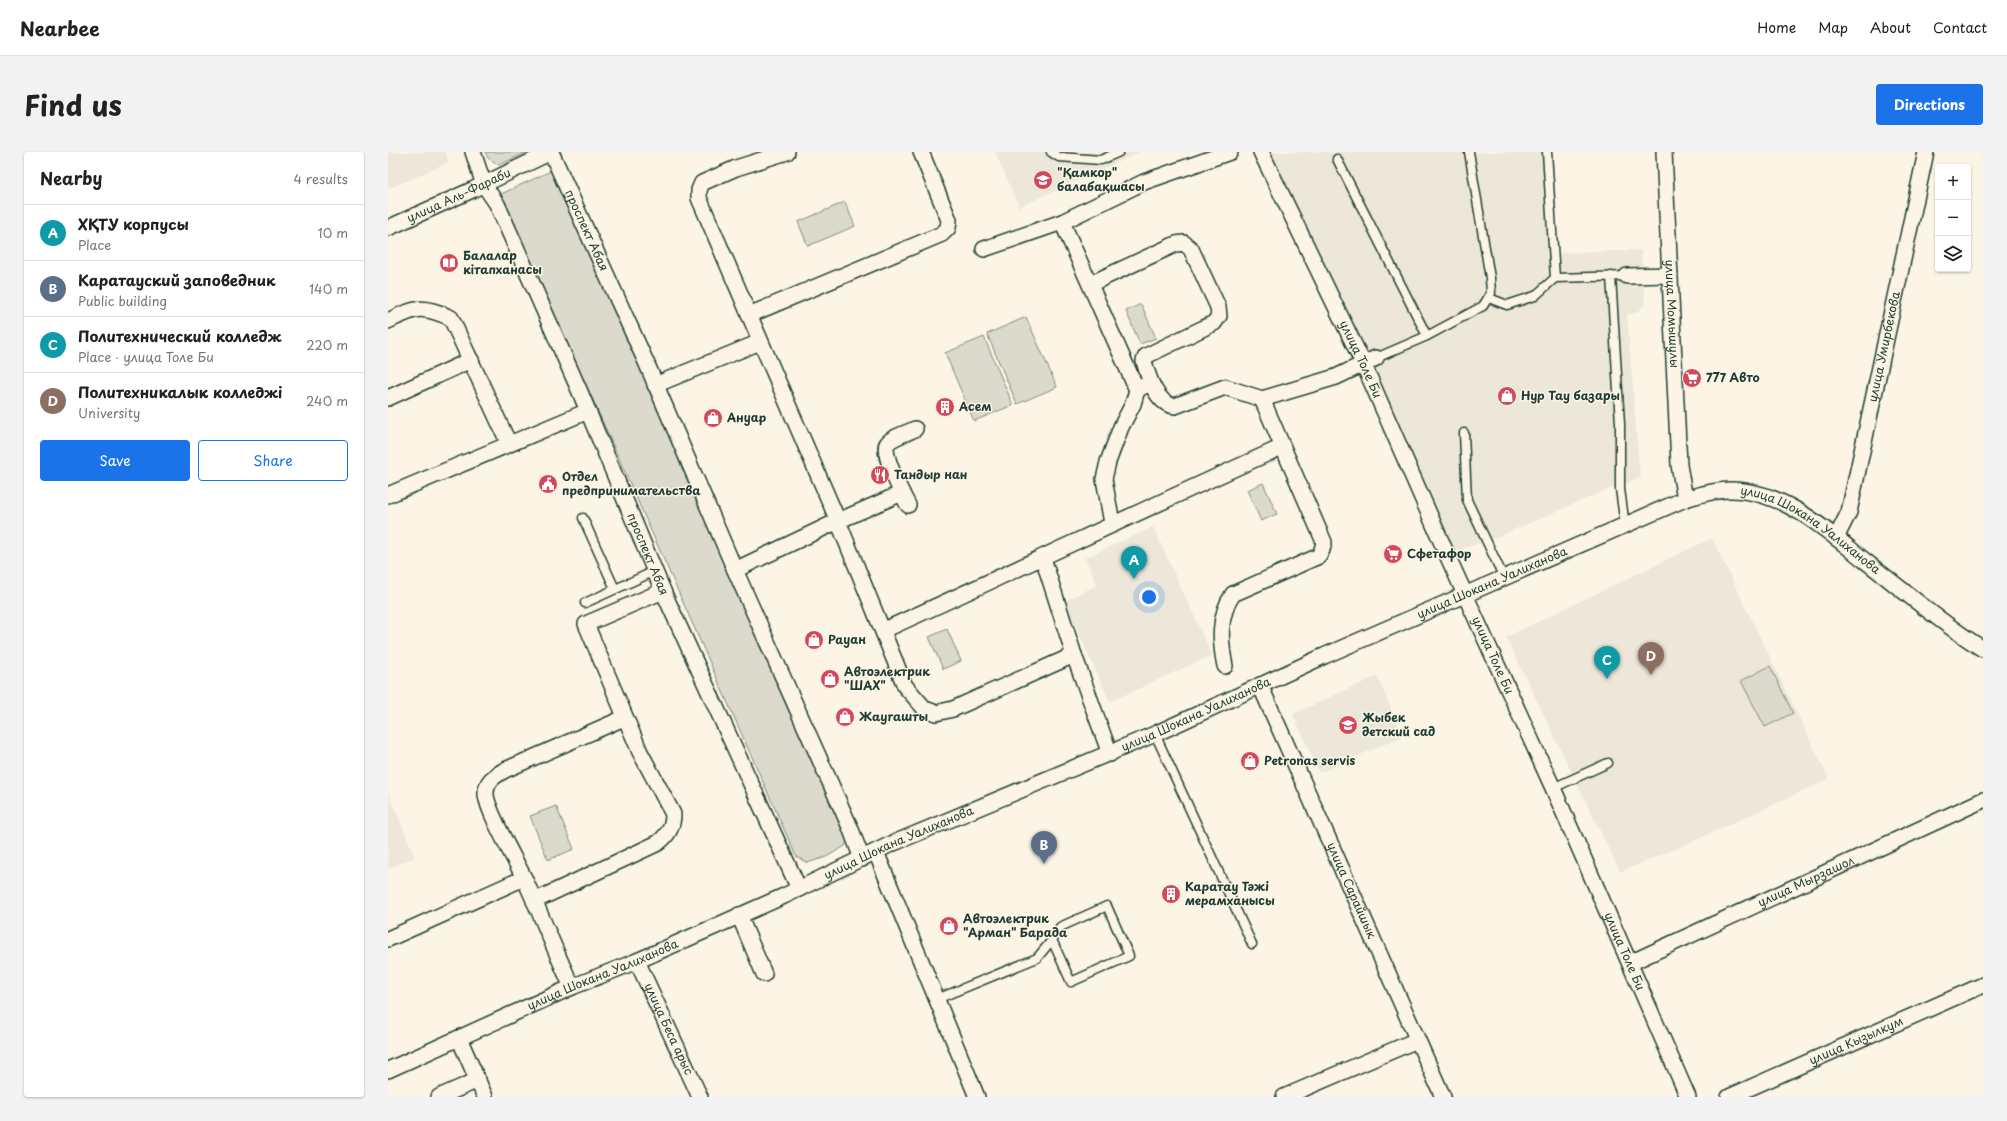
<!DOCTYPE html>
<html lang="en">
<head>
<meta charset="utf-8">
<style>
	body { margin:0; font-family:"Playpen Sans",sans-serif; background:#f2f2f2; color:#222 }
	.controls { position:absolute; right:12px; top:12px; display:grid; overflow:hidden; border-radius:4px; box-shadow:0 1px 3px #0004 }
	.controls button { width:36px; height:36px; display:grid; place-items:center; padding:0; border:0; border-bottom:1px solid #e0e0e0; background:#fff; color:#222; font:20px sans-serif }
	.you { position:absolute; left:761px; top:445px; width:14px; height:14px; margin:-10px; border:3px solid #fff; border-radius:50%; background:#1a73e8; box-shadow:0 0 0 6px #1a73e833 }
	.badge { display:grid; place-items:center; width:26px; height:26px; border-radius:50%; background:#1a73e8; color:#fff; font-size:13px; font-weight:700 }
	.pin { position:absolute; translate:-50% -33px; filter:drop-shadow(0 1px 2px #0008) }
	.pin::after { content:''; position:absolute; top:21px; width:14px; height:12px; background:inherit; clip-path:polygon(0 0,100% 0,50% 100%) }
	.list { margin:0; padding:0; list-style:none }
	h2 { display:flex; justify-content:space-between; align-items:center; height:52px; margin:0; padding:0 16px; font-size:17px }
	h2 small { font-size:13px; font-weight:400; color:#767676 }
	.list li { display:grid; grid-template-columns:26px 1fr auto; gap:12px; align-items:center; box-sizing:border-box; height:56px; padding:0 16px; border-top:1px solid #e0e0e0 }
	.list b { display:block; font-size:15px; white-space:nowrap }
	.list p { margin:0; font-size:13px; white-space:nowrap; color:#767676 }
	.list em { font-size:13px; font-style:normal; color:#767676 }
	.actions { display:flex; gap:8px; padding:12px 16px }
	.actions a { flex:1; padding:9px 0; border:1px solid #1a73e8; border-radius:4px; text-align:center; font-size:14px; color:#1a73e8 }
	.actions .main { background:#1a73e8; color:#fff }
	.icon { flex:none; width:22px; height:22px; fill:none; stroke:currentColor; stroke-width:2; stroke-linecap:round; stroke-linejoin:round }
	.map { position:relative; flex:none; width:1595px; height:945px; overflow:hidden; border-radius:4px }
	header { display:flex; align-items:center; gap:24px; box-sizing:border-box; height:56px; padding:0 20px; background:#fff; border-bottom:1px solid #e0e0e0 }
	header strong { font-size:19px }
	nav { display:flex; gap:22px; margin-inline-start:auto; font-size:14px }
	.intro { display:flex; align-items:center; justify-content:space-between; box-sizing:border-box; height:96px; padding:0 24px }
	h1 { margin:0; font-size:28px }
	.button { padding:10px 18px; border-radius:4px; background:#1a73e8; color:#fff; font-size:14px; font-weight:700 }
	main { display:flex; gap:24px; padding:0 24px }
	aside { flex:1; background:#fff; border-radius:4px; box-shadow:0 1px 3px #0004 }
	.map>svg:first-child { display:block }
	.built { fill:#ece7d8 }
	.green { fill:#dcdacc; stroke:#7e8c80 }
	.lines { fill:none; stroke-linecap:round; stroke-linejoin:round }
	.lane-casing { stroke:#1f3d34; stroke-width:11 }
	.street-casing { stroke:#1f3d34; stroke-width:18 }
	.lane { stroke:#fcf5e5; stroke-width:8 }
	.street { stroke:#fcf5e5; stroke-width:15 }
	.labels { text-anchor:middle; stroke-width:3; stroke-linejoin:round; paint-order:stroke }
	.poi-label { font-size:12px; font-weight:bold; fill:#1f3d34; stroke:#fcf5e5; text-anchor:start }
	.street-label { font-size:12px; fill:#1f3d34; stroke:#fcf5e5 }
</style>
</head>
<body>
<header>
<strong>Nearbee</strong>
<nav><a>Home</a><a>Map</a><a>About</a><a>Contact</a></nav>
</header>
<div class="intro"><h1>Find us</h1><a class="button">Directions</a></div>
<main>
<aside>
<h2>Nearby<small>4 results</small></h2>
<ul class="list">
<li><span class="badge" style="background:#0f9aa8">A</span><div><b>ХҚТУ корпусы</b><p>Place</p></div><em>10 m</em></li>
<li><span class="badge" style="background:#5c6f8a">B</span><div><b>Каратауский заповедник</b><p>Public building</p></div><em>140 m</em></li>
<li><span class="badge" style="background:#0f9aa8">C</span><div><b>Политехнический колледж</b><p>Place · улица Толе Би</p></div><em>220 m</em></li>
<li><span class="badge" style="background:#8d6e63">D</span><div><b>Политехникалык колледжі</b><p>University</p></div><em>240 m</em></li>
</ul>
<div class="actions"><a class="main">Save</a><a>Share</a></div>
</aside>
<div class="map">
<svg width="1595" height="945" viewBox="0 0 1595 945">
	<rect width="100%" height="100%" fill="#fcf5e5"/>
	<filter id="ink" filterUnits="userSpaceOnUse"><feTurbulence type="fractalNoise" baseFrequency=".025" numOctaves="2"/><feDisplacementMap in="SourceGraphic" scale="8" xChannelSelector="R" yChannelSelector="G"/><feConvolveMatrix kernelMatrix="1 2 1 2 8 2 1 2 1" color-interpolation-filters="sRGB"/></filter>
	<g filter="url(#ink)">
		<path class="built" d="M0 0H57L61 10 0 37Z
			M607 0H752L631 55Z
			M881 0H1161L1166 101 1253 98 1257 152 1249 161 1239 162 1252 326 1211 341 1114 383 1065 400Z
			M765 375 824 503 722 550 676 449 709 433 697 406Z
			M1324 386 1441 627 1299 692 1232 720 1118 485Z
			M989 524 1015 584 931 621 905 562Z
			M0 640 27 705 0 717Z"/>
		<path class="green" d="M97 0H140L111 13 100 6Z
			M165 18 462 679 457 694 438 705 419 711 408 704 113 42Z
			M457 50 467 74 420 94 410 70Z
			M753 152 768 186 752 192 738 159Z
			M638 165 669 235 629 252 599 182Z
			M596 185 625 253 586 269 557 201Z
			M875 331 889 362 873 369 859 338Z
			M559 477 573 509 555 517 541 485Z
			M1382 514 1405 561 1377 575 1353 529Z
			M168 654 186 697 160 708 142 664Z"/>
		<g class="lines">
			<g class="lane-casing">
				<path id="lane" d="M663 0 671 5 713 8 731 0
					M949 7 1039 184
					M1223 124 1232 272V337L1237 374
					M1167 126 1239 124
					M1101 146 1119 153 1147 144 1167 126 1159 0
					M988 206 1039 184 1095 154 1103 141 1102 126 1081 0
					M1076 281 1079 348 1116 426
					M195 366 227 437
					M197 451 267 419
					M767 582 864 792
					M1165 636 1220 611
					M549 847 649 806 664 788 672 775 719 754 741 804 683 830 664 788"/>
			</g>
			<g class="street-casing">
				<g id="street">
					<path id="s1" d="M85 0 96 33 109 52 192 240 275 439 411 737"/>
					<path id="s2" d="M163 0 258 210 347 418 462 675 474 707"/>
					<path d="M399 0 348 16 314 31 311 38V46L450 369 517 534 537 557 548 561 565 557 686 503"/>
					<path id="s3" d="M873 0 975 211 1060 405 1165 636 1300 945"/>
					<path id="s4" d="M1276 0 1291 313 1297 347"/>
					<path d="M674 70 749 238"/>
					<path id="s5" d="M0 76 84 38 163 0"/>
					<path d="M596 97 674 70 756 30 842 0"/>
					<path d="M1239 124 1282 123"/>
					<path d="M702 132 788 92 796 91 803 97 830 155 831 164 826 171 758 204 756 209C760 225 769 253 787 254L837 235 874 247 948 225 988 206"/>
					<path d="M361 163 554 82 560 76 561 68 533 0"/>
					<path d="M0 169C29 155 33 153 63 166L121 292"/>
					<path d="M267 233 372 190"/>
					<path d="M0 246 83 208"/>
					<path d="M0 343 200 259"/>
					<path d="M520 353C515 344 493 300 499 292 504 285 519 281 527 277"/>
					<path d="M724 371 716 327 720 310 733 275 745 252 749 238 758 233"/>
					<path id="s6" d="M1448 386 1461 360 1538 0"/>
					<path d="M655 406 686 503 722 602"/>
					<path d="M347 418 450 369 514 341"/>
					<path d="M496 478C629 418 760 355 894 295"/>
					<path d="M837 514C832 490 830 464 845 442L931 404 934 398 936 390 874 247"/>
					<path id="s7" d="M872 533 1055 945"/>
					<path d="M488 700 589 945"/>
					<path d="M146 749 270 691C280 683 285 675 285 662L252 600 198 472 275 439"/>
					<path d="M351 763 376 822"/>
					<path d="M0 787 136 726"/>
					<path id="s8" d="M249 809 312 945"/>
					<path id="s9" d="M1242 811 1595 648"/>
					<path d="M184 835C167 799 153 762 136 726 127 707 100 661 98 643 97 630 106 624 117 618L236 566"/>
					<path d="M71 886 97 945"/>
					<path id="s10" d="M0 918 184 835 249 809 396 744 501 693 767 582 936 504 1297 347C1317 341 1335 336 1356 339 1402 345 1441 380 1476 408 1515 438 1553 471 1595 497"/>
					<path d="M51 945 90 928"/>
					<path d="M896 945 1029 888"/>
					<path id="s11" d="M1341 945 1595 833"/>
				</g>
			</g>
			<use href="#lane" class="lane"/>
			<use href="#street" class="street"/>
		</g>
	</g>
	<defs>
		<g id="school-disc" transform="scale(1)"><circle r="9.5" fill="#d1495b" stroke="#fcf5e5"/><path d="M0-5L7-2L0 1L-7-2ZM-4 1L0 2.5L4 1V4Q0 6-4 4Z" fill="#fff"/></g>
		<g id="library-disc" transform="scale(1)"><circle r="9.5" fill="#d1495b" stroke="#fcf5e5"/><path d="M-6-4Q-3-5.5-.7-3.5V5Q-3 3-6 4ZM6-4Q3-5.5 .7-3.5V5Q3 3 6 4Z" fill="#fff"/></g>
		<g id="supermarket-disc" transform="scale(1)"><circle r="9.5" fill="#d1495b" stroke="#fcf5e5"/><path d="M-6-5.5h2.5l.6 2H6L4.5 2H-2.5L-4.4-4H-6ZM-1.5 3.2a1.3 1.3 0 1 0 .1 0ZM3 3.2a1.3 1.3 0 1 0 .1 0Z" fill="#fff"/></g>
		<g id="shop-disc" transform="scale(1)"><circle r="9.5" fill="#d1495b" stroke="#fcf5e5"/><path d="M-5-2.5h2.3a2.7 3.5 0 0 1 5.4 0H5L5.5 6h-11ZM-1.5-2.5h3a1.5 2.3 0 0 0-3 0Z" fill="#fff"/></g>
		<g id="building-disc" transform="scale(1)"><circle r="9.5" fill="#d1495b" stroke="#fcf5e5"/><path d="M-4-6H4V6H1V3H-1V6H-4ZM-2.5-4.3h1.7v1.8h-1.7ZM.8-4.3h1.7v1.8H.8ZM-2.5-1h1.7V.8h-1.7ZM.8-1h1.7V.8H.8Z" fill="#fff"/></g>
		<g id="restaurant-disc" transform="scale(1)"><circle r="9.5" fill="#d1495b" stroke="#fcf5e5"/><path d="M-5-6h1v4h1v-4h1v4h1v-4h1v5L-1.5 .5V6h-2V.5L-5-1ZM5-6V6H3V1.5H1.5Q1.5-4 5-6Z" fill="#fff"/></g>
		<g id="civic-disc" transform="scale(1)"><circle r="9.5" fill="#d1495b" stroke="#fcf5e5"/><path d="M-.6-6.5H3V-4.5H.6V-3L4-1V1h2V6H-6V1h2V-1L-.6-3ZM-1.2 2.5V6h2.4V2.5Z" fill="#fff"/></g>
	</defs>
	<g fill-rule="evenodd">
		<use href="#school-disc" x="655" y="28"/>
		<use href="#library-disc" x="61" y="111"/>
		<use href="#supermarket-disc" x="1304" y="226"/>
		<use href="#shop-disc" x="1119" y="244"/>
		<use href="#building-disc" x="557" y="255"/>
		<use href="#shop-disc" x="325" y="266"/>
		<use href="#restaurant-disc" x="492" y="323"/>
		<use href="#civic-disc" x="160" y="332"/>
		<use href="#supermarket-disc" x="1005" y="402"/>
		<use href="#shop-disc" x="426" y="488"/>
		<use href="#shop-disc" x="442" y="527"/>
		<use href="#shop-disc" x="457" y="565"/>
		<use href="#school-disc" x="960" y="573"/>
		<use href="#shop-disc" x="862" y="609"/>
		<use href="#building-disc" x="783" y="742"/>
		<use href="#shop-disc" x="561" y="774"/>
	</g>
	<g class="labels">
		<g class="poi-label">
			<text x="669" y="25">"Қамкор"<tspan x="669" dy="14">балабақшасы</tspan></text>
			<text x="75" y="108">Балалар<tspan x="75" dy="14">кітапханасы</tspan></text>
			<text x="1318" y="230">777 Авто</text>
			<text x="1133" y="248">Нур Тау базары</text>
			<text x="571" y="259">Асем</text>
			<text x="339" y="270">Ануар</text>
			<text x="506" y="327">Тандыр нан</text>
			<text x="174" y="329">Отдел<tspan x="174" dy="14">предпринимательства</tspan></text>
			<text x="1019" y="406">Сфетафор</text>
			<text x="440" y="492">Рауан</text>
			<text x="456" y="524">Автоэлектрик<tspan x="456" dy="14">"ШАХ"</tspan></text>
			<text x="471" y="569">Жаугашты</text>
			<text x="974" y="570">Жыбек<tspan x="974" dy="14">детский сад</tspan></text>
			<text x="876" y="613">Petronas servis</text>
			<text x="797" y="739">Каратау Тәжі<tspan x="797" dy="14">мерамханысы</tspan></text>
			<text x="575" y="771">Автоэлектрик<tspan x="575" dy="14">"Арман" Барада</tspan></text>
		</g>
		<g class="street-label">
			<text dy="4" stroke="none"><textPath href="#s5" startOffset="78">улица Аль-Фараби</textPath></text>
			<text dy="4" stroke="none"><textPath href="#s2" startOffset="86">проспект Абая</textPath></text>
			<text dy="4" stroke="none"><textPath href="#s4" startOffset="162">улица Момышулы</textPath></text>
			<text dy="4" stroke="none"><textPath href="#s6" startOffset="198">улица Умирбекова</textPath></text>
			<text dy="4" stroke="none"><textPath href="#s3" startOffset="230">улица Толе Би</textPath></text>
			<text dy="4" stroke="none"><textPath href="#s10" startOffset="1555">улица Шокана Уалиханова</textPath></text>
			<text dy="4" stroke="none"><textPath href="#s1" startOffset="439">проспект Абая</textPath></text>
			<text dy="4" stroke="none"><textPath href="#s10" startOffset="1207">улица Шокана Уалиханова</textPath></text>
			<text dy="4" stroke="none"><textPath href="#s3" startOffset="554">улица Толе Би</textPath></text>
			<text dy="4" stroke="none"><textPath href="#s10" startOffset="883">улица Шокана Уалиханова</textPath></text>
			<text dy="4" stroke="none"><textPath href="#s10" startOffset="559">улица Шокана Уалиханова</textPath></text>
			<text dy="4" stroke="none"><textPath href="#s9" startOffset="194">улица Мырзашол</textPath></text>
			<text dy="4" stroke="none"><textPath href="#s7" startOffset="225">улица Сарайшык</textPath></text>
			<text dy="4" stroke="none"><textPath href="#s3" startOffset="878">улица Толе Би</textPath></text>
			<text dy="4" stroke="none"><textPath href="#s10" startOffset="235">улица Шокана Уалиханова</textPath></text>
			<text dy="4" stroke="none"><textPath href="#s8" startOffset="75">улица Беса арыс</textPath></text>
			<text dy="4" stroke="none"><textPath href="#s11" startOffset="139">улица Кызылкум</textPath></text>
		</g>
	</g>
</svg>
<div class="controls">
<button>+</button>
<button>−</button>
<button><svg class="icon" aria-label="layers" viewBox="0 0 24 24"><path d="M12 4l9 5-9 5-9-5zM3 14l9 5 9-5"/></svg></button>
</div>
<div class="you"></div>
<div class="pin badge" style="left:746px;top:427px;background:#0f9aa8">A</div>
<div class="pin badge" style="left:656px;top:712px;background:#5c6f8a">B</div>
<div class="pin badge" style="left:1219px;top:527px;background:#0f9aa8">C</div>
<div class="pin badge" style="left:1263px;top:523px;background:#8d6e63">D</div>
</div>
</main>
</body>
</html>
